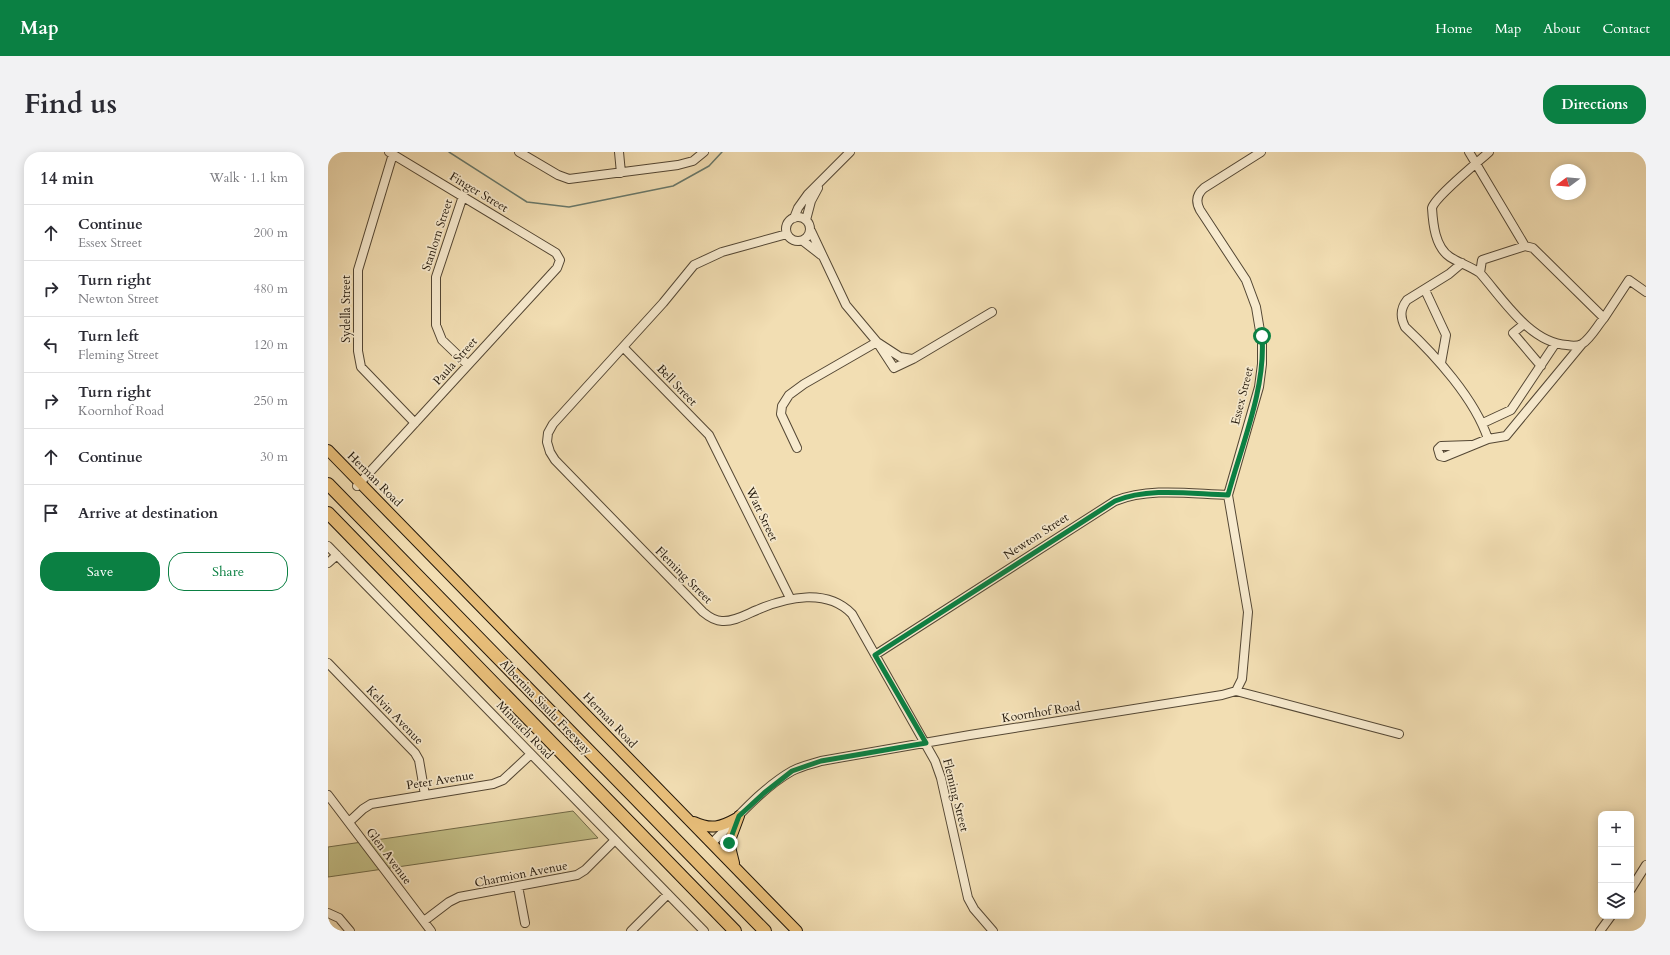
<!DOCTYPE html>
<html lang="en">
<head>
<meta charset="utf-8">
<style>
	body { margin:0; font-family:Cardo,serif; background:#f2f2f3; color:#2b2b33 }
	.controls { position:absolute; right:12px; bottom:12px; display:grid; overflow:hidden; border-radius:8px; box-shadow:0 2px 10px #0003 }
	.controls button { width:36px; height:36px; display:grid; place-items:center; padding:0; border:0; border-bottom:1px solid #e1e1e2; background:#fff; color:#2b2b33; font:20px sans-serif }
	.compass { position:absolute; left:1222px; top:12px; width:36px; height:36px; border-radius:50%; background:#fff; box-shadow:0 2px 10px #0003; rotate:254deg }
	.stop { position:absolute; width:12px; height:12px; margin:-9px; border:3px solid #0b8043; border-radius:50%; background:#fff }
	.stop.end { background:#0b8043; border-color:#fff; box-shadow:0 1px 4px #0008 }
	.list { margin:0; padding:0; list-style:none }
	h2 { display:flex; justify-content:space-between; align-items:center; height:52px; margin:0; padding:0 16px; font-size:17px }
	h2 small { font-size:13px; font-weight:400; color:#7c7c81 }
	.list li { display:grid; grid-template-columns:26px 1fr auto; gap:12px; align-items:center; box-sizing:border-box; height:56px; padding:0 16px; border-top:1px solid #e1e1e2 }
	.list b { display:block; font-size:15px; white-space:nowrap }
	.list p { margin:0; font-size:13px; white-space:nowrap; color:#7c7c81 }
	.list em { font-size:13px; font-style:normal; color:#7c7c81 }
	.actions { display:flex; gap:8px; padding:12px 16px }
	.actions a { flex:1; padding:9px 0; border:1px solid #0b8043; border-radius:16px; text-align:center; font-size:14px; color:#0b8043 }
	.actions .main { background:#0b8043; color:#fff }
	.icon { flex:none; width:22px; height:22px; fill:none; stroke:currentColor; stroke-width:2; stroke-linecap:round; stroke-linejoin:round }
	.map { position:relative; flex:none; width:1318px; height:779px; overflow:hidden; border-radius:16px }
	header { display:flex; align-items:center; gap:24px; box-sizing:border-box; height:56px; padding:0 20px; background:#0b8043; color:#fff }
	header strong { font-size:19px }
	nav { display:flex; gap:22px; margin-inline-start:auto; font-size:14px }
	.intro { display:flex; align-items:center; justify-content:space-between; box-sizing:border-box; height:96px; padding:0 24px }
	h1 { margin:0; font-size:28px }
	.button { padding:10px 18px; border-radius:16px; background:#0b8043; color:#fff; font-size:14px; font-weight:700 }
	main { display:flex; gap:24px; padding:0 24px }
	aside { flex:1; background:#fff; border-radius:16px; box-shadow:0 2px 10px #0003 }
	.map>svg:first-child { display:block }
	.green { fill:#c3bf87; stroke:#716a48 }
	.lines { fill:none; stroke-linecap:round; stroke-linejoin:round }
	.stream { stroke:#69796b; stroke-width:1.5 }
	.minor-casing { stroke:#544734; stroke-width:10 }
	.major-casing { stroke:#1f1509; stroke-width:12 }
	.highway-casing { stroke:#1f1509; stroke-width:14 }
	.minor { stroke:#f7eace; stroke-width:8 }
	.major { stroke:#e9bf7a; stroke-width:10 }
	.highway { stroke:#e9bf7a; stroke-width:12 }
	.route { stroke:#0b8043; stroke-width:5 }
	.labels { text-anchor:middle; stroke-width:3.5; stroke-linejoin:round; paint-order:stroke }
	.street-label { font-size:12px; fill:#1f1509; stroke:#f7eace }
</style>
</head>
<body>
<header>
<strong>Map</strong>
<nav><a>Home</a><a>Map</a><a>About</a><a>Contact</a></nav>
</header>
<div class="intro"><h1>Find us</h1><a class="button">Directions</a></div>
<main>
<aside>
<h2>14 min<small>Walk · 1.1 km</small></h2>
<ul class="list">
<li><svg class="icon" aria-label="ahead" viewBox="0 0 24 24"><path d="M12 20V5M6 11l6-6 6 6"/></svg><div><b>Continue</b><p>Essex Street</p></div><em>200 m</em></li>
<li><svg class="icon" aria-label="right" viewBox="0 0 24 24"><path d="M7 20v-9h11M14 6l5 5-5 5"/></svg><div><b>Turn right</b><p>Newton Street</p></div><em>480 m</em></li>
<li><svg class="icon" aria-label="left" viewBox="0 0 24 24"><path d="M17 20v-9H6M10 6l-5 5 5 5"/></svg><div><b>Turn left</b><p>Fleming Street</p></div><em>120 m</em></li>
<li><svg class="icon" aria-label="right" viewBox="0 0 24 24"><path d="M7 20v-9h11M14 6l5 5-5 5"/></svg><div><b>Turn right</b><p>Koornhof Road</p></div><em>250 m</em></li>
<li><svg class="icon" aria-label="ahead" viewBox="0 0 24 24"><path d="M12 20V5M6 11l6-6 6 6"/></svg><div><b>Continue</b></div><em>30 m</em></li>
<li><svg class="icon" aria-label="arrive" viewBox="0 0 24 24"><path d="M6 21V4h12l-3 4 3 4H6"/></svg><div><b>Arrive at destination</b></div></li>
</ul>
<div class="actions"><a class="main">Save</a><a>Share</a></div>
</aside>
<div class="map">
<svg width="1318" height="779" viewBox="0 0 1318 779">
	<rect width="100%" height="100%" fill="#f2deb3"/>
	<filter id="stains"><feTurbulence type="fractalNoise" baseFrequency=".005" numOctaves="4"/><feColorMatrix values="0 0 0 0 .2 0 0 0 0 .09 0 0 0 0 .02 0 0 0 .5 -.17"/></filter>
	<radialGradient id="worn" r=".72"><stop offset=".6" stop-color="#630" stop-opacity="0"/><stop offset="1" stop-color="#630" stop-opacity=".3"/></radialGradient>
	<path class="green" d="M245 659 270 686 0 725V695Z"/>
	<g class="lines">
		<path class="stream" d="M121 0 199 50 241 55 345 34 381 14 394 0"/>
		<g class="minor-casing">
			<path id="minor" d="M191 0 230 23 241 27 350 13 365 9 376 0
				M291 0 293 21
				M1141 0 1197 94 1205 96 1276 166 1301 128 1318 140
				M65 2 30 118V199L33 215 87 271
				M135 44 108 125V173L114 188 140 213
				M458 77a12 12 0 1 1 24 0a12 12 0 1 1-24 0Z
				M466 66 470 56 480 42 522 0
				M478 68 483 49 490 36
				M483 79 518 153 549 190 566 216 585 207 664 160
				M459 82 394 100 366 113 335 151 225 272 220 281 219 290 222 300 227 308 375 460C381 465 387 469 394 469 406 470 419 462 429 458 459 445 499 436 524 462L607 609 613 626 640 746 646 757 665 779
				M475 89 493 103
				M1197 94 1154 108 1152 121C1175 147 1202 191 1239 193 1244 194 1250 194 1254 192 1263 186 1269 174 1276 166
				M1134 111 1121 122 1079 148C1072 157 1072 165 1077 175 1107 203 1147 247 1160 287
				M1152 121C1142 114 1131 111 1122 105 1107 95 1105 72 1104 56 1107 45 1150 10 1161 0
				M1097 138 1118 183 1113 211
				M1196 172 1185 181 1213 214
				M295 195 381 283 462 446
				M1155 271 1183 258 1227 192
				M1143 293 1113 294 1110 297 1112 304 1116 305 1160 287 1178 284 1254 192
				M469 296 453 262 454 254 461 243 476 232 549 190 572 205 584 207
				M29 334 229 116 232 108 228 101 61 0
				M0 394 376 779
				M0 411 9 403
				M547 503 787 349C822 335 864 342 900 343
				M0 511 87 601 91 608 97 643
				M908 539 914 527 920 460 900 343 931 235 934 212V191L928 155 918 128 872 58C867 49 869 42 876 36L933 0
				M0 643 103 779
				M21 670 35 657 43 652 165 632 175 628 203 602
				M384 691C408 667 434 636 464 619 473 614 484 612 493 609L642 583 894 543 908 539 1071 582
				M190 734 197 771
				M1303 737 1318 713
				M0 761 11 766 22 779
				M96 769 121 750 131 745 249 723 257 718 287 688
				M303 779 340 742
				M1272 779 1283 764"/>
		</g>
		<g class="major-casing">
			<path id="major" d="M0 298 469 779
				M366 670C383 678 393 675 409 666
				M406 711 401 691 411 664"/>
		</g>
		<g class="highway-casing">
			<path id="highway" d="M0 332 437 779
				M0 361 407 779"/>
		</g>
		<use href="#minor" class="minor"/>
		<use href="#major" class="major"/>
		<use href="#highway" class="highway"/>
	</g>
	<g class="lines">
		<path class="route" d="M401 691 411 664 436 641 464 619 493 609 598 591 547 503 787 349C822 335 863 342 900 343 914 292 938 236 934 184"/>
	</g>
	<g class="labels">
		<g class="street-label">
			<text transform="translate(151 40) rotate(31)" y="4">Finger Street</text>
			<text transform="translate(109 83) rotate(-72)" y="4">Stanlorn Street</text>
			<text transform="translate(18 157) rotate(-90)" y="4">Sydella Street</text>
			<text transform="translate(127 209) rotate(-48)" y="4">Paula Street</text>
			<text transform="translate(349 233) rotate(46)" y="4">Bell Street</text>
			<text transform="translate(914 244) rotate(-76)" y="4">Essex Street</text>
			<text transform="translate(47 327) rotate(45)" y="4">Herman Road</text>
			<text transform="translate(434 362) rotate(64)" y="4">Watt Street</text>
			<text transform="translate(708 384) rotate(-33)" y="4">Newton Street</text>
			<text transform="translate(356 423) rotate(45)" y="4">Fleming Street</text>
			<text transform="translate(218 555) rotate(46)" y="4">Albertina Sisulu Freeway</text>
			<text transform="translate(713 560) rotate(-9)" y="4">Koornhof Road</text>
			<text transform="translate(67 563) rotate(46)" y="4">Kelvin Avenue</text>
			<text transform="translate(282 568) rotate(46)" y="4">Herman Road</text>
			<text transform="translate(197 578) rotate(46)" y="4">Minuach Road</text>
			<text transform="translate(112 628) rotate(-9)" y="4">Peter Avenue</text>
			<text transform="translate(628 643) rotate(76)" y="4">Fleming Street</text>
			<text transform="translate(61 704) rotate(53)" y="4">Glen Avenue</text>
			<text transform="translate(193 722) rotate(-11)" y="4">Charmion Avenue</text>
		</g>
	</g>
	<rect width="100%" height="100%" filter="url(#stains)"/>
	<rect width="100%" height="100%" fill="url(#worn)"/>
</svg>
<div class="controls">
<button>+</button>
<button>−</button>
<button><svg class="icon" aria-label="layers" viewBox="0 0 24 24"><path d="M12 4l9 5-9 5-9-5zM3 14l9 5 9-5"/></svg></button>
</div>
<svg class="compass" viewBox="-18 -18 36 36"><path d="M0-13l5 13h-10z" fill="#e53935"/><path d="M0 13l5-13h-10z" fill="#7c7c81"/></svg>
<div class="stop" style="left:934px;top:184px"></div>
<div class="stop end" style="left:401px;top:691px"></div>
</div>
</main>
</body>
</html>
